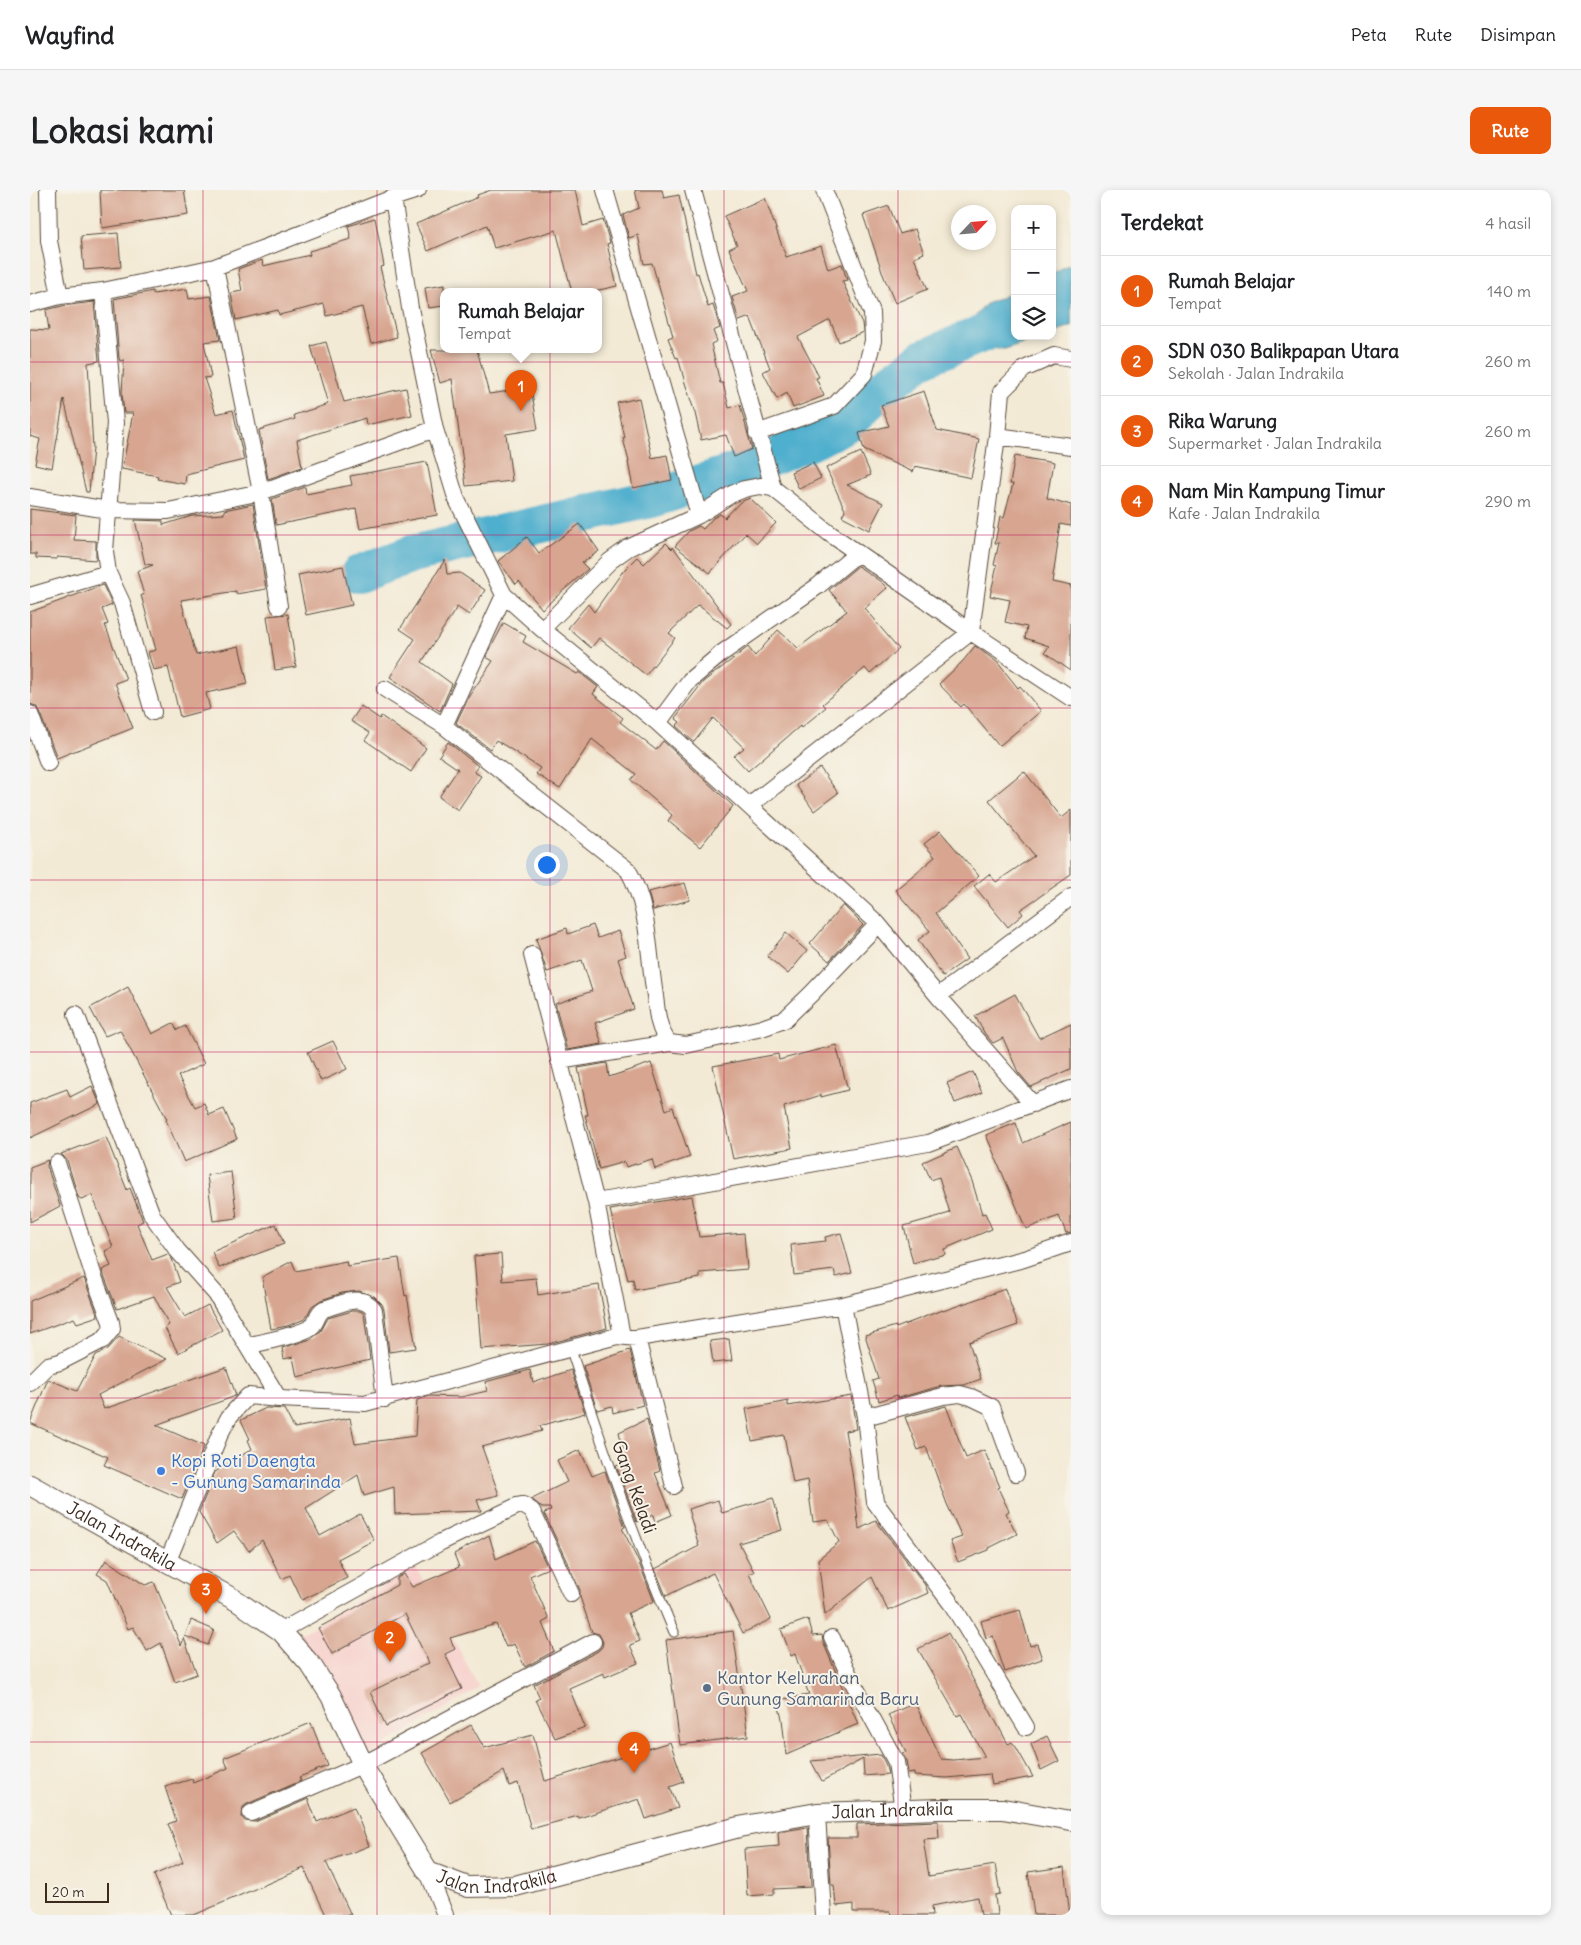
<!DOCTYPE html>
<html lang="id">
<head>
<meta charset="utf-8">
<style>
	body { margin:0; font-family:Delius,sans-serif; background:#f6f6f6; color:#202124 }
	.controls { position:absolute; right:15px; top:15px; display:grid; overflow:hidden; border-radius:10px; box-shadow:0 2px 8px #0003 }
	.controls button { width:45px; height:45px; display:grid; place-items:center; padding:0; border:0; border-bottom:1px solid #e0e0e0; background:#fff; color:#202124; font:25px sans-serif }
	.compass { position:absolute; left:921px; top:15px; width:45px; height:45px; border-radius:50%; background:#fff; box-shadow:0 2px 8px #0003; rotate:64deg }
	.scale { position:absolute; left:15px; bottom:12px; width:64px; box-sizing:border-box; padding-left:5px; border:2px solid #3b2a1e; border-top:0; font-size:14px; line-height:18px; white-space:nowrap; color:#3b2a1e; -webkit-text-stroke:4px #f7f3e8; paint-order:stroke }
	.you { position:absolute; left:516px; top:674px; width:18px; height:18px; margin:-12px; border:4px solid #fff; border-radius:50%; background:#1a73e8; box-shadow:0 0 0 8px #1a73e833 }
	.badge { display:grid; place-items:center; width:32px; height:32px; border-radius:50%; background:#ea580c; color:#fff; font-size:16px; font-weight:700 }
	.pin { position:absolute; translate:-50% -41px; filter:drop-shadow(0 1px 2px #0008) }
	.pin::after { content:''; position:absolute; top:26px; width:18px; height:15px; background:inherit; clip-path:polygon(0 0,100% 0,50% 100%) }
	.popup { position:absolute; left:410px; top:98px; width:162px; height:65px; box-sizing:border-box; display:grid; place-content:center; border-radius:10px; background:#fff; filter:drop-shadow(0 1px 4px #0005); font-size:16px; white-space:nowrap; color:#757577 }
	.popup b { font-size:19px; color:#202124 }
	.popup::after { content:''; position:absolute; left:50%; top:100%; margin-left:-10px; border:10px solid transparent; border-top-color:#fff }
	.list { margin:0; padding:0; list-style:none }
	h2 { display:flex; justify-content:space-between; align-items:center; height:65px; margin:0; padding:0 20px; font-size:21px }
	h2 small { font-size:16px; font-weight:400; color:#757577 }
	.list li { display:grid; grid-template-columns:32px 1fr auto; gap:15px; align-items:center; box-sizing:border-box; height:70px; padding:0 20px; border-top:1px solid #e0e0e0 }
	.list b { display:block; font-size:19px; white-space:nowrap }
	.list p { margin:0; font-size:16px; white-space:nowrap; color:#757577 }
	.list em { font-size:16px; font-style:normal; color:#757577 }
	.icon { flex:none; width:28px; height:28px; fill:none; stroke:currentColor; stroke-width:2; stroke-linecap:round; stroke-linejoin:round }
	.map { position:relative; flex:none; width:1041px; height:1725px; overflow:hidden; border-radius:10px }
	header { display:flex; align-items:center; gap:30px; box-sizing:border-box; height:70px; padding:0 25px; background:#fff; border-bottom:1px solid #e0e0e0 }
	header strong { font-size:24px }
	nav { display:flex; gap:28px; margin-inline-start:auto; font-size:18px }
	.intro { display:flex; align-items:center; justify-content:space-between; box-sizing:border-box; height:120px; padding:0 30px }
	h1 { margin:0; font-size:35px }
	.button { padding:12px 22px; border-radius:10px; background:#ea580c; color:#fff; font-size:18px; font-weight:700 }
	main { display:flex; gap:30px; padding:0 30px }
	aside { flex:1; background:#fff; border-radius:10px; box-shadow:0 2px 8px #0003 }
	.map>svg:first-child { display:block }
	.built { fill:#f7d0cc }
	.water { fill:#4fafce; stroke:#456c76 }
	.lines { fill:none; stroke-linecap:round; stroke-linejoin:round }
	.river { stroke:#4fafce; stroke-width:38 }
	.building { fill:#d7a590 }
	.service-casing { stroke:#574739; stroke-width:11 }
	.minor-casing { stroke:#574739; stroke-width:18 }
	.tertiary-casing { stroke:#574739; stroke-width:22 }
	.service { stroke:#fff; stroke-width:9 }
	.minor { stroke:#fff; stroke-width:16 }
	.tertiary { stroke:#fff; stroke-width:20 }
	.grid { fill:none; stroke:#c2185b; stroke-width:1; stroke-opacity:0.55 }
	.shop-dot { fill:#3f7fe0; stroke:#f7f3e8; stroke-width:2 }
	.service-dot { fill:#5c6f8a; stroke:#f7f3e8; stroke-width:2 }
	.labels { text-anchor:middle; stroke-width:4; stroke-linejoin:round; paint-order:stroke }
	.shop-label { font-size:18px; fill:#366cbe; stroke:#f7f3e8; text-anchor:start }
	.street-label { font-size:18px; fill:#3b2a1e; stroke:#f7f3e8 }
	.service-label { font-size:18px; fill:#4e5e75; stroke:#f7f3e8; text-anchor:start }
</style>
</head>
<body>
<header>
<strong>Wayfind</strong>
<nav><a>Peta</a><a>Rute</a><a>Disimpan</a></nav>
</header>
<div class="intro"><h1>Lokasi kami</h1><a class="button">Rute</a></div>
<main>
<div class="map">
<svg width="1041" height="1725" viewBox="0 0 1041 1725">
	<rect width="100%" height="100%" fill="#f7f3e8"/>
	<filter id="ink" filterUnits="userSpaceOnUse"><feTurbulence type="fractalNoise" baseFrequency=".02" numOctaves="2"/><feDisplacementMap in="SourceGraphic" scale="10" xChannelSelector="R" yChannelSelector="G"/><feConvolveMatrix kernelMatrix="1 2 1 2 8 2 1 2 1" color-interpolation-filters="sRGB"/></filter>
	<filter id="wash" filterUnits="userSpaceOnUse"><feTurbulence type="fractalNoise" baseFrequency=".0096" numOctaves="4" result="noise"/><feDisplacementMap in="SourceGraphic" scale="20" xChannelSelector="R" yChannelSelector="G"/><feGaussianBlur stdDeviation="1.12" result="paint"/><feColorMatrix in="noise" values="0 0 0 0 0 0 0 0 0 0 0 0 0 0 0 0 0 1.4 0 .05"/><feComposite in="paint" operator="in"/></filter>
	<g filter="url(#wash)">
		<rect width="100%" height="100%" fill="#f3ead5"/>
		<path class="built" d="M386 1377 449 1498 337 1565 269 1445Z"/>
		<path class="water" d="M1041 75V137L1022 143V84Z
			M985 101V146H1013L975 159 920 157 955 115Z"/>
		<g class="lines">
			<path class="river" d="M329 384 382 364 625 308 713 279 782 251 817 233 852 198 894 168 985 130"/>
		</g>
		<g id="blocks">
			<path class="building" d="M70 0H154L158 25 72 38Z
				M461 0H545L553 36 573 30 580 53 577 54 587 96 560 102H542L526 40 464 58 457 35 398 61 386 34 448 7 447 5Z
				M605 0H632L634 8 649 5 666 84 668 83 678 117 683 115 690 138 683 141 687 151 681 154 690 193H693L699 218 710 215 722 259 704 267 696 245 671 250 665 223 655 193 648 167 646 168 638 148 643 146 622 73 614 74 608 45 599 48 593 25 609 18Z
				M735 8 756 67 791 56 798 79 812 74 817 90 812 91 832 133 833 142 809 152 800 130 768 147 789 187 786 188 794 206 763 218 757 203 747 209 733 182 740 178 720 127 709 131 702 107 718 101 699 59 707 55 694 26Z
				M859 16 870 44 885 39 894 63 884 67 898 99 865 113 854 87 833 25Z
				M345 28 354 76 350 77 367 147 341 154 332 117 297 126 294 114 249 125 248 120 206 130 201 103 212 101 208 79 232 70 233 76 280 65 279 61 321 49 318 36Z
				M88 43 91 77 54 80 51 46Z
				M414 95V116L398 118 395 98Z
				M157 99 159 109 181 106 190 150 174 152 181 187 174 188 186 224 203 220 214 270 156 284 155 294 127 289 128 286 92 279 103 223H94L92 203 94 170 90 171 89 168 84 109 123 101V104Z
				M64 112 69 171 58 173 63 258 59 302H56L34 209 22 278 5 274 10 249 0 246V139L19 140 16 120 32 116Z
				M296 152 314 212 376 198 382 225 336 235 335 228 267 250 272 277 238 289 229 240 265 229 264 225 298 214 281 156Z
				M401 160H447L459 204 501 198 508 239 476 244 482 291 436 296 422 189 410 193Z
				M894 201 907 240 949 249 941 288 885 276 883 282 834 260 829 243 859 236 851 215Z
				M609 208 622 268 637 265 642 290 603 298 598 272H599L593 248H595L587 213Z
				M831 262 841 285 817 295 853 313 839 340 812 326 815 320 796 278Z
				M985 266 1023 273 1017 308 1041 315V336L1031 334 1022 392 1041 396V480L1015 462 1019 456 995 448 997 437 975 432 980 410 960 406 967 376 964 375 969 353H965L970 327 974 328 983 294H980Z
				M397 272 407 325 330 339 326 319 246 335 242 309 275 297 276 304 322 295 320 286Z
				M783 272 791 288 769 299 761 282Z
				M720 308 746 333 727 353 716 343 680 383 645 356 659 341 669 336 673 339 683 328 690 324 695 328 710 312Z
				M223 314 236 399 206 404V401L151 410 166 465 209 456 218 494 176 503 180 519 150 527 138 477 123 480 118 462 126 460 111 405H114L107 381 123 375 115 374 105 330 133 331V335L162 326 194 324V320Z
				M0 319 46 325 44 350 66 351V370L27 367V369L6 368V364H0Z
				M550 334 569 361 552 373 558 379 512 419 489 391 486 394 468 371 497 347 509 363Z
				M636 353 642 359 643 357 701 434 697 438 668 415 639 443 645 448 616 485 569 448 561 458 538 438 558 414 564 422 593 381 607 367 614 374Z
				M415 370 417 384 430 383 455 400 439 425 427 417 392 472 422 494 410 521 360 487 385 449 370 439Z
				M313 376 322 415 276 425 268 385Z
				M828 376 851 392 857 398 834 418 869 459 840 484 835 478 793 514 796 517 771 538 770 536 718 581 704 566 714 558 683 528 664 552 646 536 650 532 645 528 673 492 718 457 725 466 748 440 768 458 817 421 799 400Z
				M73 395 82 415 72 419 78 434 75 435 96 489 85 493 103 538 27 568 9 521 6 516 0 514V422Z
				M258 424 266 477 245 480 237 426Z
				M474 433 496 446 493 452 547 484 549 482 568 497 563 504 593 528 590 532 626 560 633 551 703 616 670 657 638 631 642 625 601 590 606 584 562 549 530 599 506 584 510 578 466 550 460 559 426 533 439 506 463 471 456 467Z
				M945 456 967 472 988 498 990 496 1011 521 969 556 934 514 931 517 909 494 933 471Z
				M331 516 350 529 351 526 396 558 381 582 335 550 340 543 321 531Z
				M418 552 448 576 444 582 451 586 428 620 409 607 428 579 409 566Z
				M790 578 808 603 784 621 766 595Z
				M994 581 1031 628 1041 620V685L990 720 993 724 978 737 944 696 959 684 966 692 1004 666 959 610Z
				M910 641 949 686 906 723 937 769 913 786 888 750 900 741 865 700 905 667 894 654Z
				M655 693 660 710 623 720 618 702Z
				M813 715 833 735 799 771 780 754Z
				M563 735 568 748 588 741 596 766 588 769 604 819 565 833 572 854 537 860 525 814 562 801 552 770 517 782 506 749 537 738 538 744Z
				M756 743 777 761 758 784 737 766Z
				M98 797 122 844 143 833 147 840 155 836 174 874 148 886 165 917 174 913 179 925 194 919 207 949 154 972 136 930 137 929 90 840 75 846 60 818Z
				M985 804 1009 848 1041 833V879L1001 897 988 882 973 848 963 853 955 844 945 826Z
				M303 851 317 879 291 891 278 862Z
				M806 855 818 900 791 907V905L754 917 762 958 703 969 683 876 748 864 749 870Z
				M577 873 579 887 621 873 636 920 643 917 660 967 625 979 622 969 596 977 594 972 569 979 555 925H558L548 878Z
				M943 882 952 903 925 913 917 893Z
				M62 896 70 914 0 948V913L37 899 40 907Z
				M1041 932V1043L1036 1044 1029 1026 996 1039 956 945 986 933 993 953Z
				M76 947 97 1000 100 998 113 1031 107 1034 122 1070 138 1064 142 1069 150 1092 137 1097 155 1127 178 1115 192 1140 148 1163 135 1138 139 1135 124 1106 87 1119 72 1080 81 1076 75 1061 83 1057 62 1005 51 1009 48 1007 37 970 31 964Z
				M927 957 942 991 952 1024 955 1023 962 1039 914 1059 915 1064 883 1073 874 1036 920 1023 909 987 901 990 893 972Z
				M18 970 17 976 30 1016 0 1032V977Z
				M201 982 207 1028 183 1031 177 985Z
				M662 1006 669 1047 714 1043 717 1079 670 1083V1088L605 1100 603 1089 598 1090 580 1020Z
				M246 1034 254 1054 189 1078 182 1062Z
				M811 1043 822 1083 806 1087 804 1080 764 1085 761 1055 796 1051 795 1047Z
				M471 1064 473 1091 506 1088 508 1105 569 1095 577 1138 518 1154 451 1159 444 1066Z
				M369 1068 375 1106 377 1105 386 1158 359 1162 354 1119 352 1114 344 1106 329 1101 312 1103 291 1110 282 1116 275 1129 257 1136 241 1139 232 1087 262 1071 266 1081 316 1071 317 1076Z
				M54 1088 68 1126 47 1133 44 1128 0 1144V1111Z
				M975 1099 988 1135 939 1152 951 1189 934 1195 911 1196 868 1208 867 1205 849 1211 843 1191 849 1189 835 1145 866 1136V1138L912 1120 913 1121Z
				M322 1121H330L334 1124 340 1170 267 1187 263 1167 254 1169 252 1158 281 1149 291 1141 298 1128Z
				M89 1147 137 1169 68 1205 74 1219 196 1177 206 1205 203 1207 126 1235 174 1256 152 1309 74 1275 78 1267 0 1233 18 1189 47 1201 66 1165 78 1159Z
				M699 1149 702 1171 683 1173 680 1151Z
				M600 1160 613 1215 583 1223 582 1216 567 1220 553 1176Z
				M500 1180 503 1193 541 1180 555 1223 510 1236 512 1241 452 1257 469 1305 447 1310 451 1321 365 1324 364 1297 334 1306 328 1285 276 1318 290 1346 330 1324 344 1350 308 1369 317 1388 272 1410 260 1385 252 1389 232 1350 219 1361 204 1341 187 1353 169 1322 185 1282 222 1259 218 1250 220 1249 211 1230 236 1218 254 1219 264 1238 320 1228 325 1254 385 1246 387 1210 400 1206 431 1207 457 1201 455 1192Z
				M821 1206 826 1239 815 1241 822 1282 829 1339 846 1331 876 1370 881 1380 883 1379 895 1395 898 1403 858 1421 842 1387 795 1425 788 1369 809 1352 798 1330 783 1332 777 1290 763 1293 754 1245 722 1251 716 1219 758 1211V1216Z
				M916 1216 936 1268 954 1260 970 1297 968 1298 979 1321 976 1323 987 1344 959 1358V1360L928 1372 920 1351 932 1347 917 1314 896 1257 888 1260 875 1227Z
				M617 1229 630 1281 625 1283 642 1325 625 1332 623 1325 607 1332 586 1275 596 1271 589 1242Z
				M550 1260 562 1286 575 1281 595 1337 592 1338 609 1373 624 1411 598 1423 610 1451 600 1455 608 1473 575 1487 573 1483 539 1498 555 1537 525 1548 506 1510 510 1508 504 1495 568 1461 572 1457 573 1452 569 1444 562 1442 550 1407V1400L514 1323 521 1321 520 1318H512L502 1309 537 1292 527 1270Z
				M743 1308 752 1340 709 1353 724 1382 719 1384 741 1429 713 1443 683 1383 636 1406 625 1379 669 1356 658 1319 688 1310 692 1323Z
				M459 1345 466 1369 505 1351 518 1378 500 1386 519 1429 512 1433 524 1461 495 1477 484 1454 476 1457 466 1434 420 1448 425 1459 415 1464 432 1499 356 1536 340 1502 399 1473 375 1424 302 1464 288 1438 367 1395V1388L374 1384 382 1397 429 1377 424 1364Z
				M76 1370 115 1395 124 1392 151 1456 154 1448 167 1484 145 1492 131 1453 117 1461 103 1437 98 1439 77 1390 67 1384Z
				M990 1420 1000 1456 1007 1454 1012 1469 975 1482 963 1446 956 1448 951 1431Z
				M778 1429 783 1446 792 1445 793 1452 828 1534 756 1565 752 1529 747 1510 779 1505 765 1464 761 1466 751 1439Z
				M161 1430 184 1440 178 1455 155 1446Z
				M703 1441 718 1546 650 1555 636 1450Z
				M918 1443 978 1554 982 1552 986 1557 1003 1587 962 1594 960 1584 917 1588 884 1586V1582L878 1583 876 1570 872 1563 876 1562 858 1525 885 1513 911 1569 924 1570 955 1567 931 1524 927 1526 888 1459Z
				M281 1533 298 1576 269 1587 271 1591 217 1614 213 1617 212 1627 215 1631 225 1632 278 1609 287 1632 324 1617 339 1656 296 1672 321 1725H296L274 1678 164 1725H141L124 1685 153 1672 138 1634 146 1631 135 1597 162 1589 163 1593 198 1578 194 1568Z
				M441 1535 454 1558 503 1545 515 1591 640 1552 654 1592 640 1597 648 1618 616 1629 609 1609 549 1628 548 1626 501 1639 488 1593 479 1596 474 1581 420 1612 392 1563Z
				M1017 1546 1029 1571 1011 1580 1001 1554Z
				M851 1565 856 1575 858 1584 834 1586 833 1569 792 1591 781 1571Z
				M908 1631 909 1648 893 1649 899 1686 965 1675 970 1704 965 1705 967 1725H951L948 1707 902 1716 903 1725H861L860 1722H824V1714L806 1716 804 1695H801L798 1648H827V1634Z
				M778 1637 781 1697 744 1699V1704L717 1706 714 1659 749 1656 748 1642Z
				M1034 1677 1040 1725H1004L998 1682Z"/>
		</g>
	</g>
	<g filter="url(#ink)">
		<use href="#blocks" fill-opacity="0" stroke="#574739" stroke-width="1"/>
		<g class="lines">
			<g class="service-casing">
				<path id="service" d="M541 1160C572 1256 604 1349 644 1442"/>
			</g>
			<g class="minor-casing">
				<path id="minor" d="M18 0 19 51 30 106
					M575 0 669 325
					M663 0 743 298
					M363 8 380 118 405 239 426 308 474 405 512 439 628 533 848 734
					M185 77 231 302 249 416
					M73 101 85 233 75 361 78 383 92 413 123 522
					M0 114 30 106 73 101 185 77 363 8 388 0
					M727 243 804 216 834 184 843 151 842 123 794 0
					M967 246 1041 256
					M0 307 78 320 138 321 231 302 405 239
					M474 405 414 536 598 680C620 718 618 764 625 806 627 823 628 839 639 853L656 855 732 838 754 830 781 804 848 734 908 806 1003 914
					M0 406 78 383
					M512 439 580 371 598 358 669 325 702 304 714 299 730 296 743 298 799 343 941 442 1041 508
					M355 499 414 536
					M0 524 18 573
					M628 533 660 490 692 463 788 396 828 363
					M719 616 941 442 967 246 971 202 994 179 1024 166 1041 169
					M502 765 566 1012 592 1146
					M908 806 1041 707
					M46 824 122 1025 147 1060 186 1104 249 1209 335 1213 587 1146 607 1148 813 1115
					M529 871 639 853
					M566 1012 898 953 1041 899
					M607 1148 644 1296
					M217 1156C231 1152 271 1145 281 1137 288 1132 286 1123 294 1119 311 1114 332 1102 344 1120L355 1209
					M0 1193 18 1175 30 1172 73 1150 82 1139 81 1132 64 1087 27 973
					M835 1227 913 1206 930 1204 941 1207 962 1217 986 1283
					M137 1373 190 1244 199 1227 218 1206 249 1209
					M251 1441 411 1352 487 1316 493 1315 502 1321 541 1404
					M802 1448 820 1487 866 1572 873 1620
					M996 1537 923 1416 845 1312 835 1227 813 1115 994 1069 1041 1053
					M221 1623 334 1574 563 1452
					M787 1623 793 1725
					M398 1682 415 1725"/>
			</g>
			<g class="tertiary-casing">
				<g id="tertiary">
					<path id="s1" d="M0 1295 207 1411 251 1441 281 1475 301 1506 337 1583 398 1682 438 1697 485 1696 709 1637 787 1623 910 1619H973L1041 1631"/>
				</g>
			</g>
			<use href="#service" class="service"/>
			<use href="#minor" class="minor"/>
			<use href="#tertiary" class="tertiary"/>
		</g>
	</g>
	<path class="grid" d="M173 0V1725M347 0V1725M520 0V1725M694 0V1725M868 0V1725M0 172H1041M0 345H1041M0 518H1041M0 690H1041M0 862H1041M0 1035H1041M0 1208H1041M0 1380H1041M0 1552H1041"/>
	<circle class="shop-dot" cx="131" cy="1281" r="5"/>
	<circle class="service-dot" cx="677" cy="1498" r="5"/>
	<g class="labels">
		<g class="shop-label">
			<text x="141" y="1277">Kopi Roti Daengta<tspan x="141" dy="21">- Gunung Samarinda</tspan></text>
		</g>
		<g class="street-label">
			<text transform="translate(604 1297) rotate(70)" y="6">Gang Keladi</text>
			<text dy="6" stroke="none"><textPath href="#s1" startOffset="105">Jalan Indrakila</textPath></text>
			<text dy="6" stroke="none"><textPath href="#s1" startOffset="1050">Jalan Indrakila</textPath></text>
			<text dy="6" stroke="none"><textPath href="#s1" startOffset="645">Jalan Indrakila</textPath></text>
		</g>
		<g class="service-label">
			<text x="687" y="1494">Kantor Kelurahan<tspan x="687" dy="21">Gunung Samarinda Baru</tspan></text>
		</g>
	</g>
</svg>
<div class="controls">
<button>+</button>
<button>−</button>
<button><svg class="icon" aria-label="layers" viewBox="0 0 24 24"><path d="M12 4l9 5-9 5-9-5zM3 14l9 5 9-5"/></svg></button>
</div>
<svg class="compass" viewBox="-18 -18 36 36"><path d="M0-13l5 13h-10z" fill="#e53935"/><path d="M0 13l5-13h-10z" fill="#757577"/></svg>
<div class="scale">20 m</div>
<div class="you"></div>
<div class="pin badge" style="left:491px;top:221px">1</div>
<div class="popup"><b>Rumah Belajar</b>Tempat</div>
<div class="pin badge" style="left:360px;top:1472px">2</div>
<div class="pin badge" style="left:176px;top:1424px">3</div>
<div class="pin badge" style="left:604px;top:1583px">4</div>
</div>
<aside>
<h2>Terdekat<small>4 hasil</small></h2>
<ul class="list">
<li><span class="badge">1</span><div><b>Rumah Belajar</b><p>Tempat</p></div><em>140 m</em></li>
<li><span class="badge">2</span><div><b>SDN 030 Balikpapan Utara</b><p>Sekolah · Jalan Indrakila</p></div><em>260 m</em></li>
<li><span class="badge">3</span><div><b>Rika Warung</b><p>Supermarket · Jalan Indrakila</p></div><em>260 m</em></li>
<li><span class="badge">4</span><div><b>Nam Min Kampung Timur</b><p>Kafe · Jalan Indrakila</p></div><em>290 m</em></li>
</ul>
</aside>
</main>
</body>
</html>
